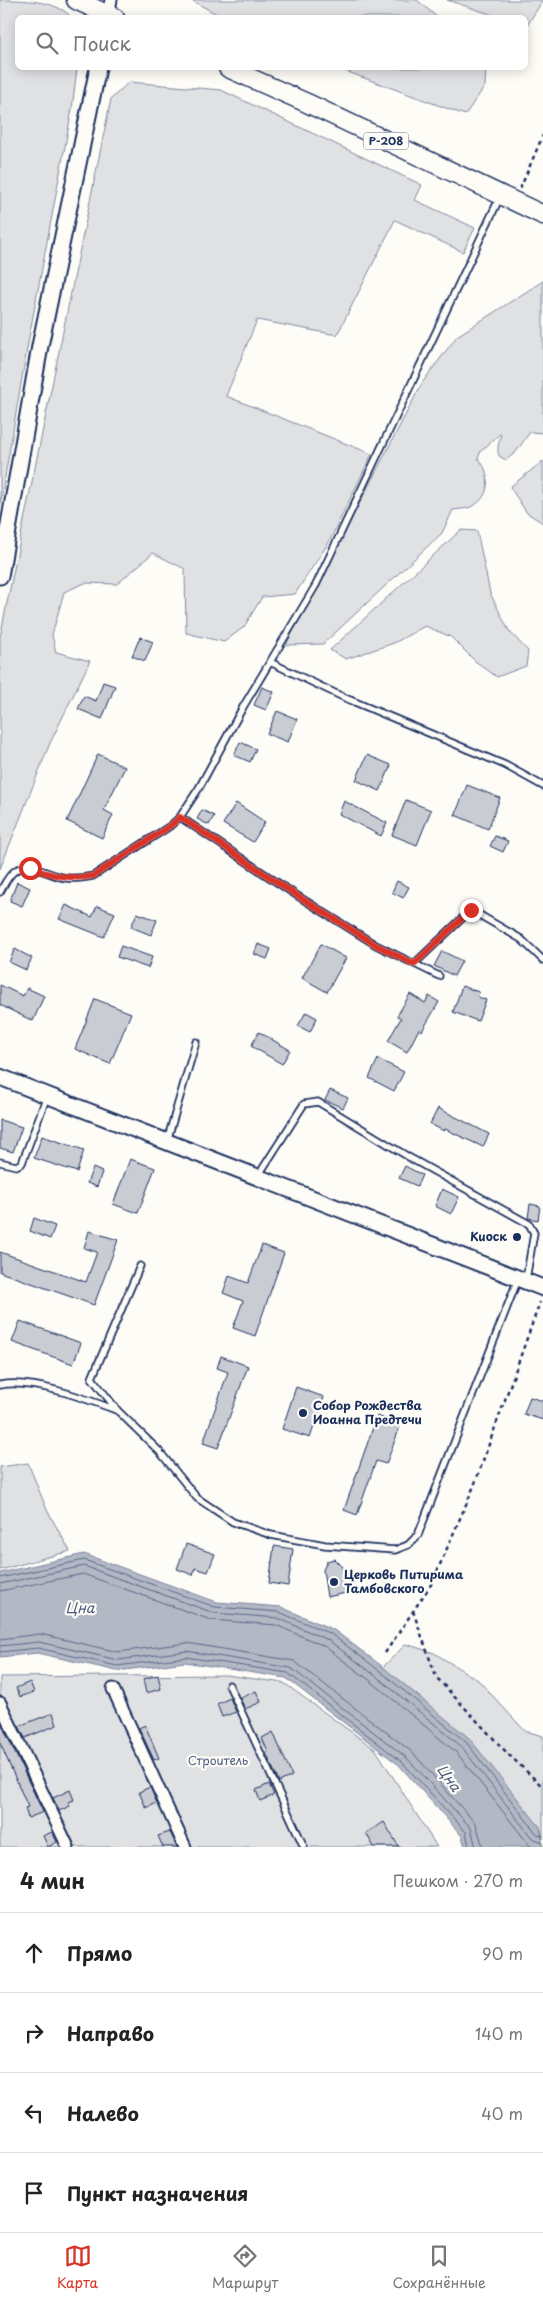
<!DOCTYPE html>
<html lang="ru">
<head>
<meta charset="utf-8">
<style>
	body { margin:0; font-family:"Playpen Sans",sans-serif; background:#f6f6f6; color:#222 }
	.stop { position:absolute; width:15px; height:15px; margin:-11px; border:4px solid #d93025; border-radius:50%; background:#fff }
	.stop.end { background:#d93025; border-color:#fff; box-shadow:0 1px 5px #0008 }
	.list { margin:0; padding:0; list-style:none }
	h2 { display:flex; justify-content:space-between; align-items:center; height:65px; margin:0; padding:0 20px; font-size:21px }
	h2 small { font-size:16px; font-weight:400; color:#767676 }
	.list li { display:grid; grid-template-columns:32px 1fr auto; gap:15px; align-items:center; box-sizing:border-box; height:80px; padding:0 20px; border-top:1px solid #e0e0e0 }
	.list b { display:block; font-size:19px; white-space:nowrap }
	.list em { font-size:16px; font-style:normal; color:#767676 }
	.icon { flex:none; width:28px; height:28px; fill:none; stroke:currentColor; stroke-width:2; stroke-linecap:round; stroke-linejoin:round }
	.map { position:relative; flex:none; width:543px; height:1847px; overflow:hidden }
	.search { position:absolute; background:#fff; box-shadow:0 2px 12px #0003; left:15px; right:15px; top:15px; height:55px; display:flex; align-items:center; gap:12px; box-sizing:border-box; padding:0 18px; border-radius:8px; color:#767676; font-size:19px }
	.sheet { height:385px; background:#fff }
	nav { display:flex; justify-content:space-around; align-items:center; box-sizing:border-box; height:70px; border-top:1px solid #e0e0e0; background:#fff; font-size:14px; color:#767676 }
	nav a { display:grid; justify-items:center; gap:2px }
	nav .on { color:#d93025 }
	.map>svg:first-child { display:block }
	.green { fill:#e0e1e3; stroke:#7e88a0 }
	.water { fill:#b3b8c5; stroke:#76819c }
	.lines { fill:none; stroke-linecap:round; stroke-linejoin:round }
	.shore { stroke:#586687; stroke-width:1 }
	.building { fill:#c9ccd3; stroke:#1b2f5e }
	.lane-casing { stroke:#1b2f5e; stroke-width:9 }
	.street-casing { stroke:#1b2f5e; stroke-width:15 }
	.secondary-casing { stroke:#1b2f5e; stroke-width:19 }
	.primary-casing { stroke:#1b2f5e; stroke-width:21 }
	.path { stroke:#1b2f5e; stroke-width:2.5; stroke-dasharray:4 4; stroke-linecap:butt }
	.lane { stroke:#fdfcf7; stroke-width:5.5 }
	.street { stroke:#fdfcf7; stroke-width:11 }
	.secondary { stroke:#fdfcf7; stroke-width:15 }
	.primary { stroke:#fdfcf7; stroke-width:18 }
	.route { stroke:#d93025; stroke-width:6 }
	.poi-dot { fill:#1b2f5e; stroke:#fdfcf7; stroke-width:2 }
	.labels { text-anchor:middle; stroke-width:4.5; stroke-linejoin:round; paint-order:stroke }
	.shield { fill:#fdfcf7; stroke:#5f6c8c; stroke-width:1 }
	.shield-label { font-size:11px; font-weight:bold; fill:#1b2f5e }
	.poi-label { font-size:12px; font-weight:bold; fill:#1b2f5e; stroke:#fdfcf7; text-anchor:start }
	.park-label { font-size:12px; fill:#4c5c7f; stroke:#fdfcf7 }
	.water-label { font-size:14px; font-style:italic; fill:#49587d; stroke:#fdfcf7 }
</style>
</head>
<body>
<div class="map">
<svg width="543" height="1847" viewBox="0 0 543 1847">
	<rect width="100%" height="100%" fill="#fdfcf7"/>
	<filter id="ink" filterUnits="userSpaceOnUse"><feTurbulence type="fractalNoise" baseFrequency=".02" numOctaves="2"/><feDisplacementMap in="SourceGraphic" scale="10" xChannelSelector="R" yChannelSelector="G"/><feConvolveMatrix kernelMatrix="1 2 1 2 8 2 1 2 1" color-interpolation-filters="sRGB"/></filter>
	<g filter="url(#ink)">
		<path class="green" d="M0 0C23 0 56 0 71 17L18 18V68H77L72 109 28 343 0 506Z
			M191 0H417L437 17H222Z
			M447 0H543L526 27V18L499 17Z
			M337 68H486L485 86 465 115Z
			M129 82 221 90 422 185 415 200 475 228 463 252 395 220 337 335 257 320 226 396 372 454 329 542 295 594 262 597 244 627 224 642 186 633 185 569 153 553 117 584 85 583 64 592 52 635 56 652 90 661 50 743 0 869V637L111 99Z
			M543 281V433L530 432 516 452 506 460 499 456C496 447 500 441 501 433L481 451 478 458C491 472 492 496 473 506 468 509 459 509 453 510L442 533 323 644 286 645 422 383 457 336Z
			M543 461V523L527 513 510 487Z
			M461 530 477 531 490 593 509 631 528 651 526 666 497 677 475 661 451 637 425 626 394 643 346 659 330 650Z
			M28 1463 47 1510 70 1551 0 1570V1467Z
			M406 1644 434 1653 478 1680 525 1731 543 1736V1839L540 1827 383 1667Z
			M226 1675 284 1683 376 1750 437 1847H0V1677Z"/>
		<path class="water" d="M84 1554 217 1602 281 1607 334 1630 383 1667 469 1738 540 1827 543 1847H465L462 1836 399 1765 286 1678 185 1662 117 1671 37 1653 0 1657V1573Z"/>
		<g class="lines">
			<path class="shore" d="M0 1578 84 1560 215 1607 279 1612 331 1634 380 1671 466 1742 537 1834 543 1836
				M0 1584 84 1566 214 1613 278 1618 328 1640 376 1676 461 1746 532 1838 543 1842
				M0 1591 83 1574 211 1620 276 1625 324 1646 372 1682 456 1752 531 1847
				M0 1639 40 1634 118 1652 187 1643 294 1661 412 1752 476 1824 483 1847
				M0 1646 39 1642 118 1660 186 1651 291 1668 407 1758 471 1828 476 1847
				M0 1652 38 1648 117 1666 186 1657 288 1673 402 1762 466 1832 469 1847"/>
		</g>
		<path class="building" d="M140 637 153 642 145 661 132 656Z
			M103 682 115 686 102 719 78 709 84 696 96 701Z
			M262 687 274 692 266 710 254 705Z
			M277 711 297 719 288 742 267 734Z
			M240 742 256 749 250 762 234 755Z
			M98 754 125 767 104 810 113 815 102 838 67 821Z
			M367 755 391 765 380 791 356 780Z
			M467 785 500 798 488 829 455 815Z
			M406 800 431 810 417 845 392 835Z
			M344 801 387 823 381 836 339 814Z
			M236 803 265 822 253 842 223 824Z
			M202 810 214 816 209 825 197 819Z
			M495 836 508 841 503 852 490 846Z
			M397 881 409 887 403 898 392 892Z
			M17 882 30 888 22 906 10 901Z
			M66 905 92 917 97 906 115 913 104 937 59 919Z
			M137 913 157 920 151 935 131 927Z
			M258 944 271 949 267 959 254 954Z
			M321 944 346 958 327 992 302 978Z
			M121 946 152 957 148 968 117 957Z
			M15 949 32 958 26 970 9 962Z
			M442 951 462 961 454 976 434 966Z
			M0 985 23 996 27 988 44 996 33 1021 0 1005Z
			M462 986 479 992 478 997 486 1000 478 1021 453 1012Z
			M410 994 425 1003 429 996 439 1002 422 1031 419 1029 407 1052 388 1041 401 1018 397 1016Z
			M95 999 131 1013 110 1064 75 1049Z
			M306 1012 317 1018 310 1032 298 1026Z
			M259 1032 290 1050 282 1064 251 1046Z
			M378 1059 404 1072 394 1091 369 1078Z
			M330 1090 348 1098 343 1108 325 1100Z
			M438 1108 489 1134 483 1147 445 1129 444 1131 430 1124Z
			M0 1120 22 1127 13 1152 0 1148Z
			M42 1136 84 1150 77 1172 34 1158Z
			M130 1159 155 1168 138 1213 113 1204Z
			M405 1166 422 1175 417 1186 399 1178Z
			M93 1168 102 1172 97 1187 87 1183Z
			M442 1189 459 1197 451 1214 435 1206Z
			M530 1204 540 1206 538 1220 528 1218Z
			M34 1218 55 1226 50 1239 30 1231Z
			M89 1231 118 1240 94 1305 0 1272V1252L86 1282 97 1252 84 1248Z
			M262 1245 284 1253 255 1336 233 1328 243 1301 223 1293 229 1276 248 1283Z
			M20 1321 81 1343 73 1364 12 1342Z
			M221 1356 248 1366 218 1448 203 1443 228 1372 217 1368Z
			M296 1387 324 1397 310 1438 282 1429Z
			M530 1397 543 1401V1420L524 1414Z
			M377 1416 401 1424 386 1464 376 1461 357 1515 344 1510Z
			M186 1544 215 1554 208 1572 195 1568 193 1575 177 1569Z
			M274 1546 293 1549 288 1586 269 1583Z
			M334 1559 342 1567 346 1593 327 1597 323 1570 327 1561Z
			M158 1675 161 1689 146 1693 143 1679Z
			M30 1682 34 1692 20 1697 16 1688Z
			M256 1691 261 1702 245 1709 240 1698Z
			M230 1698 236 1712 222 1717 217 1704Z
			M53 1713 57 1725 25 1738 19 1726Z
			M0 1721 43 1812 28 1818 25 1808 28 1807 0 1743Z
			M145 1725 159 1758 154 1760 139 1728Z
			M273 1732 292 1776 279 1782 266 1753 268 1752 262 1738Z
			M269 1784 274 1795 260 1801 256 1790Z
			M150 1787 157 1803 146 1808 139 1792Z
			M70 1790 74 1800 68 1802 70 1806 59 1811 53 1798Z
			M384 1822 399 1847H374L366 1833Z
			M52 1832 57 1842 48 1847 43 1836Z
			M170 1832 177 1847H163L158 1836Z"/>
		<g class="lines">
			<g class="lane-casing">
				<path id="lane" d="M270 662 343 697 505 765 543 786
					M0 892C4 885 8 875 16 870 30 862 51 876 66 878 75 879 83 878 93 876L170 826 180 817
					M414 964 471 910 521 939 543 960
					M439 976 376 945 293 893 180 817 199 788 243 707 316 585 500 197
					M167 1141 196 1042
					M0 1162 16 1166 22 1163 47 1096
					M258 1176 304 1104 318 1102 412 1159 529 1224 534 1233 526 1279
					M140 1266 92 1378 118 1411 159 1451 197 1498 233 1522 271 1535 325 1545 395 1550 408 1545 418 1535 518 1279
					M0 1385C33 1379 84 1398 116 1410
					M229 1685 304 1847"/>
			</g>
			<g class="street-casing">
				<path id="street" d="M108 14 111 0
					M113 1689 185 1847
					M0 1703 68 1847"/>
			</g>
			<g class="secondary-casing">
				<path id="secondary" d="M0 576 40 346 98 68
					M0 1077 543 1288"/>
			</g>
			<g class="primary-casing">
				<path id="primary" d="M76 0 115 18
					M228 68 307 103 543 215"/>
			</g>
			<path class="path" d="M520 189 543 135
				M413 1611 436 1677 508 1754 543 1787
				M385 1653 432 1583 474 1486 540 1302"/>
			<use href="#lane" class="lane"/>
			<use href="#street" class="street"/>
			<use href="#secondary" class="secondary"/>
			<use href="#primary" class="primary"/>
		</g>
	</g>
	<g class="lines" filter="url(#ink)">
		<path class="route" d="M30 868C51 875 71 880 93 876L170 826 180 817 293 893 376 945 414 964 471 910"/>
	</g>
	<g class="poi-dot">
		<circle cx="517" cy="1237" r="5"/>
		<circle cx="303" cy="1413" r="5"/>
		<circle cx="334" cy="1582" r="5"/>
	</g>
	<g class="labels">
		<rect class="shield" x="363.5" y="132.5" width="45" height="17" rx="4"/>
		<g class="shield-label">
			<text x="386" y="145">Р-208</text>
		</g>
		<g class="poi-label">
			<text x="507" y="1241" text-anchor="end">Киоск</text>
			<text x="313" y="1410">Собор Рождества<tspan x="313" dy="14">Иоанна Предтечи</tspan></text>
			<text x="344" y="1579">Церковь Питирима<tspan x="344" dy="14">Тамбовского</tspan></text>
		</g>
		<g class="park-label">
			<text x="218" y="1765">Строитель</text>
		</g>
		<g class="water-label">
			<text x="80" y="1613">Цна</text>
			<text transform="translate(449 1778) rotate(55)" y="5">Цна</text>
		</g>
	</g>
</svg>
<div class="stop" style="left:30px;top:868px"></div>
<div class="stop end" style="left:471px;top:910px"></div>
<div class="search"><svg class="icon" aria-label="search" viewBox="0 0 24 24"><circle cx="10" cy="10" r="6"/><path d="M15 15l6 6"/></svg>Поиск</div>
</div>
<section class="sheet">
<h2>4 мин<small>Пешком · 270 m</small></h2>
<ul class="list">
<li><svg class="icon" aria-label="ahead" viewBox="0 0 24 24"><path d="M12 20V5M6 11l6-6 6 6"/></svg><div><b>Прямо</b></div><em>90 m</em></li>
<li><svg class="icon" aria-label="right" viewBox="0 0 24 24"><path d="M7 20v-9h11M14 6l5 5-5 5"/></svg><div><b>Направо</b></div><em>140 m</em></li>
<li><svg class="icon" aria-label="left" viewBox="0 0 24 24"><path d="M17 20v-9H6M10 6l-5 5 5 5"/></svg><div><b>Налево</b></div><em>40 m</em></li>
<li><svg class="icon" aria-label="arrive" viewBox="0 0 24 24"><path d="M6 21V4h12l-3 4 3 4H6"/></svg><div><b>Пункт назначения</b></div></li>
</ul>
</section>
<nav>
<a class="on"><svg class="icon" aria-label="map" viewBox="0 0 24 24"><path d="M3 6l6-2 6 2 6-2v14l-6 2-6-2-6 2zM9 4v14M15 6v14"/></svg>Карта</a>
<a><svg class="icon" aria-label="directions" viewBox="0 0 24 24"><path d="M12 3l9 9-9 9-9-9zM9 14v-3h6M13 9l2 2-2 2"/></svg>Маршрут</a>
<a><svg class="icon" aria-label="saved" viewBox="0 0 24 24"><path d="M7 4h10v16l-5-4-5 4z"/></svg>Сохранённые</a>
</nav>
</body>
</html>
